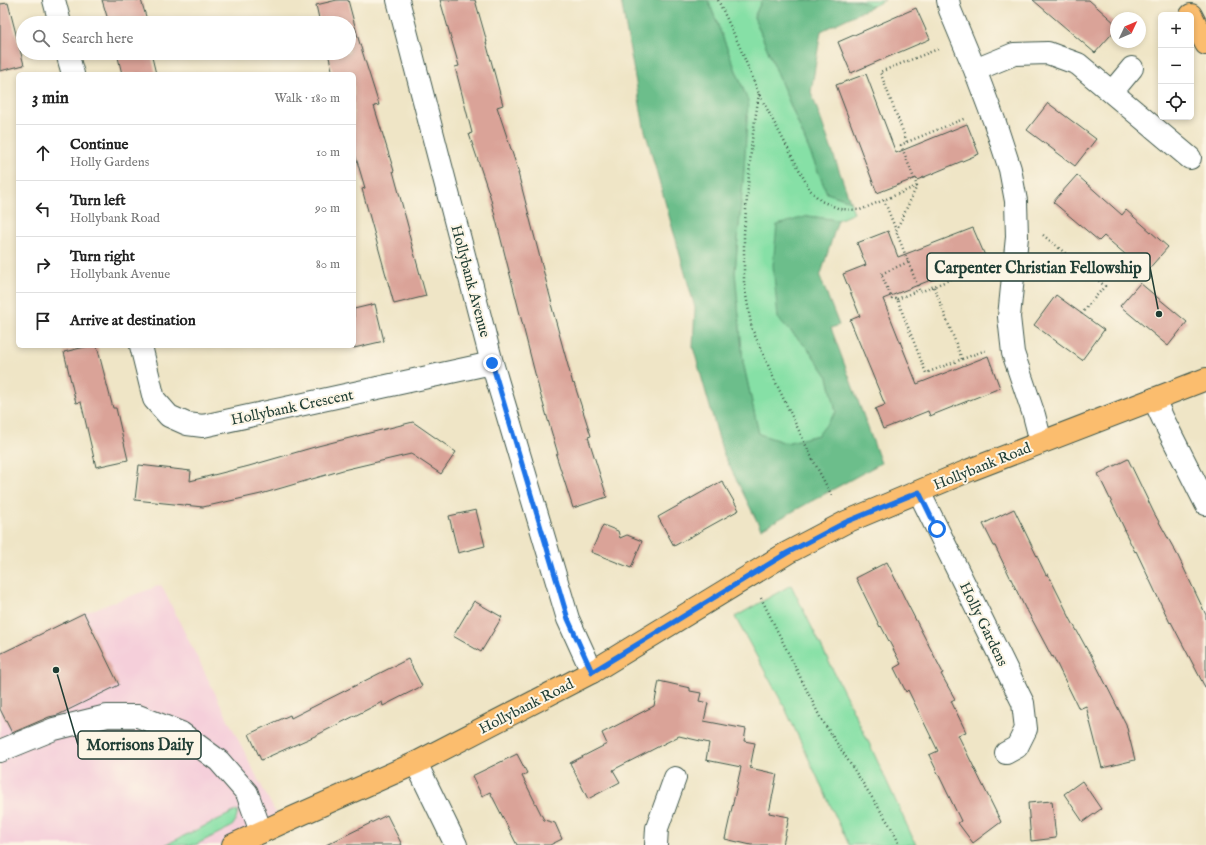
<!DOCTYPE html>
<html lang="en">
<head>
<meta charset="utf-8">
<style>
	body { margin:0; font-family:"IM FELL English",serif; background:#f6f6f6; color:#222 }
	.controls { position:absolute; right:12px; top:12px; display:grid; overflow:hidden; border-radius:6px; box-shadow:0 2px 6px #0003 }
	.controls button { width:36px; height:36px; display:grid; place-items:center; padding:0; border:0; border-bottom:1px solid #e0e0e0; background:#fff; color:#222; font:20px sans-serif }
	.compass { position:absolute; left:1110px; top:12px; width:36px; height:36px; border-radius:50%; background:#fff; box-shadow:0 2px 6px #0003; rotate:46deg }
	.stop { position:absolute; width:12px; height:12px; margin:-9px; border:3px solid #1a73e8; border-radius:50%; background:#fff }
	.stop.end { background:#1a73e8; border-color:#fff; box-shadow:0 1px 4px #0008 }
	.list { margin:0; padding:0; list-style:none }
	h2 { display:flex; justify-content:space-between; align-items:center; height:52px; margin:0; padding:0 16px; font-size:17px }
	h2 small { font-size:13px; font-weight:400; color:#767676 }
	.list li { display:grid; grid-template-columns:26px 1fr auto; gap:12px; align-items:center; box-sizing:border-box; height:56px; padding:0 16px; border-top:1px solid #e0e0e0 }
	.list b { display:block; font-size:15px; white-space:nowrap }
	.list p { margin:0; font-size:13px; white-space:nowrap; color:#767676 }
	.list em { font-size:13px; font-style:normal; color:#767676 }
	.icon { flex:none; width:22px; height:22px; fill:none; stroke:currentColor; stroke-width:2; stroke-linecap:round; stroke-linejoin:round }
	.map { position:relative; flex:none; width:1206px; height:845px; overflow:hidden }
	.search { position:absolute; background:#fff; box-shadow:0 2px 6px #0003; left:16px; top:16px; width:340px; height:44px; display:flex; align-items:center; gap:10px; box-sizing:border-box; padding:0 14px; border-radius:22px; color:#767676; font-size:15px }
	.panel { position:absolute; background:#fff; box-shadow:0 2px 6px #0003; left:16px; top:72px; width:340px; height:276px; border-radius:6px }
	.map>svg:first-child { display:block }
	.built { fill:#f5cfda }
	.green { fill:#86e0a6; stroke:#528e6d }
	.forest { fill:#6cbe8b; stroke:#467e60 }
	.building { fill:#daa398 }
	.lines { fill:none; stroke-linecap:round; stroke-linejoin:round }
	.minor-casing { stroke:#3e564a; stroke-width:24 }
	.major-casing { stroke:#3e564a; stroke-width:24 }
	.path { stroke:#3e564a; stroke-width:2.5; stroke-dasharray:1 3; stroke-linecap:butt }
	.minor { stroke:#fff; stroke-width:22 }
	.major { stroke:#fbbd6e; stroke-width:22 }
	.route { stroke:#1a73e8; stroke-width:5 }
	.labels { text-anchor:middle; stroke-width:4; stroke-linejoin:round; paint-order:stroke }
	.street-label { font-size:15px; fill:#1f3d34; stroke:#fcf5e5 }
	.leader { fill:none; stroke:#1f3d34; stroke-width:1.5 }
	.callout-dot { fill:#1f3d34; stroke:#fcf5e5; stroke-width:1.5 }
	.callout { fill:#fcf5e5; stroke:#1f3d34; stroke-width:1.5 }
	.callout-label { font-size:16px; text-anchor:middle; font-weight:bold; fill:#1f3d34 }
</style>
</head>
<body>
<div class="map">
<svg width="1206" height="845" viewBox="0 0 1206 845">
	<rect width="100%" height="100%" fill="#fcf5e5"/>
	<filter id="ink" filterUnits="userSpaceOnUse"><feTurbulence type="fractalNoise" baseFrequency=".025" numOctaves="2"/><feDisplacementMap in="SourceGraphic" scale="8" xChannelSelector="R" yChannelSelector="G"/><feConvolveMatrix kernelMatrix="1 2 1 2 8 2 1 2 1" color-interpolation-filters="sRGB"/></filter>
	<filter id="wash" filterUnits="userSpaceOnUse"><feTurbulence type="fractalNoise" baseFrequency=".012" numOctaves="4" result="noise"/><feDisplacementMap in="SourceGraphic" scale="16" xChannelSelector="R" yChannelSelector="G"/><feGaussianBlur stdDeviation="0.9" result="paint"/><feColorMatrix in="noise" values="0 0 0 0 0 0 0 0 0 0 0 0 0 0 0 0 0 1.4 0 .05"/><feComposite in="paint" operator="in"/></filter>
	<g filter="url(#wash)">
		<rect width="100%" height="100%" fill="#efe5c6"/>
		<path class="built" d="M161 585 261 785 281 823 233 845H0V654L84 613Z"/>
		<path class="green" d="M708 0H762L754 17 827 193 850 201 854 213 838 220 808 216 778 318 809 350 828 377 836 412 819 435 786 443 759 434 743 362 735 272 744 170 748 101Z
			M858 0H885L873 6Z
			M791 585 870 745 916 845H849L784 706 735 617Z
			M238 810C237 817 236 822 231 827L195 845H165Z"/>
		<path class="forest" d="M621 0H708L748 101 744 170 735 272 743 362 759 434 786 443 818 435 836 412 828 377 809 350 778 318 773 265 777 225 808 216 838 220 820 277 839 325 831 328 881 463 761 529 723 453 693 347 695 308 644 127Z
			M762 0H858L873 6 821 31 811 92 850 201 827 193 754 17Z"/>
		<g id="blocks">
			<path class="building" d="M102 0H141L148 23H109Z
				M337 0H348L359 41 379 105 374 106 394 171H393L409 230 408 231 426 296 394 304 362 189 365 188 354 151V74H333L328 53H349V23H320L316 5Z
				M440 0H475L487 42H486L503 105 497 107 519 173H518L552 304H551L573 384 574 383 591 436 588 437 607 497 573 508 556 455 558 454 540 393 490 196 469 134 472 133 455 67 459 66Z
				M1033 0H1089L1116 24V29L1095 53Z
				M8 3 24 65 0 71V4Z
				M916 8 930 39 851 73 838 42Z
				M117 53H151L156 74H122Z
				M866 74 896 153 967 124 979 154 917 180 916 178 877 193 836 85Z
				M1048 103 1096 139 1075 166 1027 130Z
				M1077 175 1122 215 1126 210 1168 247 1146 272 1104 236 1099 241 1053 202Z
				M973 228 986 258 883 299 917 384 988 356 1000 388 930 416 928 411 883 429 875 409 885 405 850 320 860 316 843 274 866 265 857 243 888 231 898 257Z
				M1140 283 1187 322 1168 346 1120 306Z
				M1056 295 1104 330 1082 360 1034 325Z
				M375 304 384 341 354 348V309Z
				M89 346H97L113 408H116L128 460 96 467 81 402 76 403 64 352Z
				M413 422 456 452 441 474 411 454 343 470 261 494 203 507 135 500 139 465 191 471 190 481 249 466 318 446Z
				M1128 459 1154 513 1178 556 1206 615V689L1171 622 1170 623 1136 551 1135 552 1124 530H1125L1098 474Z
				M722 481 739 510 674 546 658 517Z
				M1014 509 1046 575 1048 574 1071 620 1089 653H1090L1126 724 1135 760 1102 768 1086 706 1079 709 1053 656 1052 657 1027 610H1026L995 546H994L983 524Z
				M476 510 485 546 458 553 449 516Z
				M603 525 618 531 620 538 627 535 642 541 631 568 591 552Z
				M887 562 906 601 943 673 941 674 955 699 951 701 966 732 958 735 1001 822 973 843 958 823 961 821 929 755 938 751 908 690 906 692 894 668 901 664 881 626 880 627 856 578Z
				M474 601 502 617 481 652 453 636Z
				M84 613 119 685 58 715 49 717 12 733 0 709V654Z
				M408 659 422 686 383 706 382 702 315 736 261 760 249 734 290 715 291 718Z
				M659 681 690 688V691L701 693 699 701 708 703 704 721 746 729 744 741 755 743 750 768 777 774 769 813 789 817 783 845H751L725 839 741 767 706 760 709 743 679 736 613 770 620 782 588 799 570 763 607 744 602 733 654 706Z
				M517 754 527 773 522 776 544 820 555 823 562 839 550 845H517L490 792 482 796 472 776Z
				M1082 781 1101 809 1083 822 1064 794Z
				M1052 801 1056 838 1031 841 1028 803Z
				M387 815 402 845H326Z"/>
		</g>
	</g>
	<g filter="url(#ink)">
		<use href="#blocks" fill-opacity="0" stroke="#3e564a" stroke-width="1"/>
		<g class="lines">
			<g class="minor-casing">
				<path id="minor" d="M54 0 60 23
					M398 0 492 363 568 619 592 672
					M948 0 950 10 975 70 995 123 1010 169 1016 201 1017 237 1009 317 1013 353 1034 415 1041 442
					M67 53 73 74
					M975 70 1014 54 1048 53 1078 64 1190 158
					M1112 92 1132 68
					M141 346 154 399 169 416 187 424 203 426 492 363
					M1154 399 1163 419 1206 504
					M919 492 1023 703 1026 729 1017 747 1006 753
					M0 751 54 729 107 716H138L181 733 219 761 247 793 261 832
					M416 763 456 845
					M656 845 657 828 675 778"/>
			</g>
			<g class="major-casing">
				<path id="major" d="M1191 15 1206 44
					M233 845 281 823 416 763 592 672 787 553 846 522 970 470 1206 379"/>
			</g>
			<path class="path" d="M718 0 739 45 759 94 810 190 821 201 840 209 860 210 917 186
				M938 49 880 72 907 142 901 145 917 186 896 231 920 292 990 263
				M759 94 752 140 744 233V284L752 329 776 383 813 460 832 496
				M907 142 966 118
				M884 200 896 230
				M1043 235 1105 286 1081 314
				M908 262 881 274 892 299H897L926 373 986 350
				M934 287 962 359
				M897 299 919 290
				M761 598 820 717 891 827 900 845"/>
			<use href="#minor" class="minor"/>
			<use href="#major" class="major"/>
		</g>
	</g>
	<g class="lines" filter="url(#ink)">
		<path class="route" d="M492 363 568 619 592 672 787 553 846 522 919 492 937 529"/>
	</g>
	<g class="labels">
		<g class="street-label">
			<text transform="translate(471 281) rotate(75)" y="5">Hollybank Avenue</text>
			<text transform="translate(292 407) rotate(-12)" y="5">Hollybank Crescent</text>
			<text transform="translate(982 466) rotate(-22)" y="5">Hollybank Road</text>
			<text transform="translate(984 624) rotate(64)" y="5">Holly Gardens</text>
			<text transform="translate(526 706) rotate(-27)" y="5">Hollybank Road</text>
		</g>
	</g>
	<path class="leader" d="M1159 314L1150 267M56 670L78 745"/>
	<g class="callout-dot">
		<circle cx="1159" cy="314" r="4"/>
		<circle cx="56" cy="670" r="4"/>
	</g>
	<g class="callout">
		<rect x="927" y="253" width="223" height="28" rx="4"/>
		<rect x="78" y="731" width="123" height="28" rx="4"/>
	</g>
	<g class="callout-label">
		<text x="1038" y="273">Carpenter Christian Fellowship</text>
		<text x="140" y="750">Morrisons Daily</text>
	</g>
</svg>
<div class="controls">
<button>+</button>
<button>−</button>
<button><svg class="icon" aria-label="locate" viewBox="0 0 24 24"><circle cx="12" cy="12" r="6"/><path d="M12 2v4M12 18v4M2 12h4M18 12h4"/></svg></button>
</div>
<svg class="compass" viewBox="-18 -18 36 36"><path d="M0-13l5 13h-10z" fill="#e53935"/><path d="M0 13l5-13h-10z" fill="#767676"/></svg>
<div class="stop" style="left:937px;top:529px"></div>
<div class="stop end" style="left:492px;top:363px"></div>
<div class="search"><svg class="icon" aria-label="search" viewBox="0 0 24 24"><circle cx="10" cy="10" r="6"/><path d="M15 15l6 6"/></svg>Search here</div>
<section class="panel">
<h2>3 min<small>Walk · 180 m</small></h2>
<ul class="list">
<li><svg class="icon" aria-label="ahead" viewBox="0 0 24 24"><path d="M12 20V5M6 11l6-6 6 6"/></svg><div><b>Continue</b><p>Holly Gardens</p></div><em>10 m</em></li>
<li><svg class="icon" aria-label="left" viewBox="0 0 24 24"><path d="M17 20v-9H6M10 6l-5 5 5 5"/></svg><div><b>Turn left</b><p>Hollybank Road</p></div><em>90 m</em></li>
<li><svg class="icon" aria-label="right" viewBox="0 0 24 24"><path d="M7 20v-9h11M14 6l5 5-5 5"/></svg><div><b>Turn right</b><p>Hollybank Avenue</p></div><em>80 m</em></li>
<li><svg class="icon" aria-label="arrive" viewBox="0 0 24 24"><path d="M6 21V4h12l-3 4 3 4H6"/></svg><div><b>Arrive at destination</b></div></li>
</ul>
</section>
</div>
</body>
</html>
